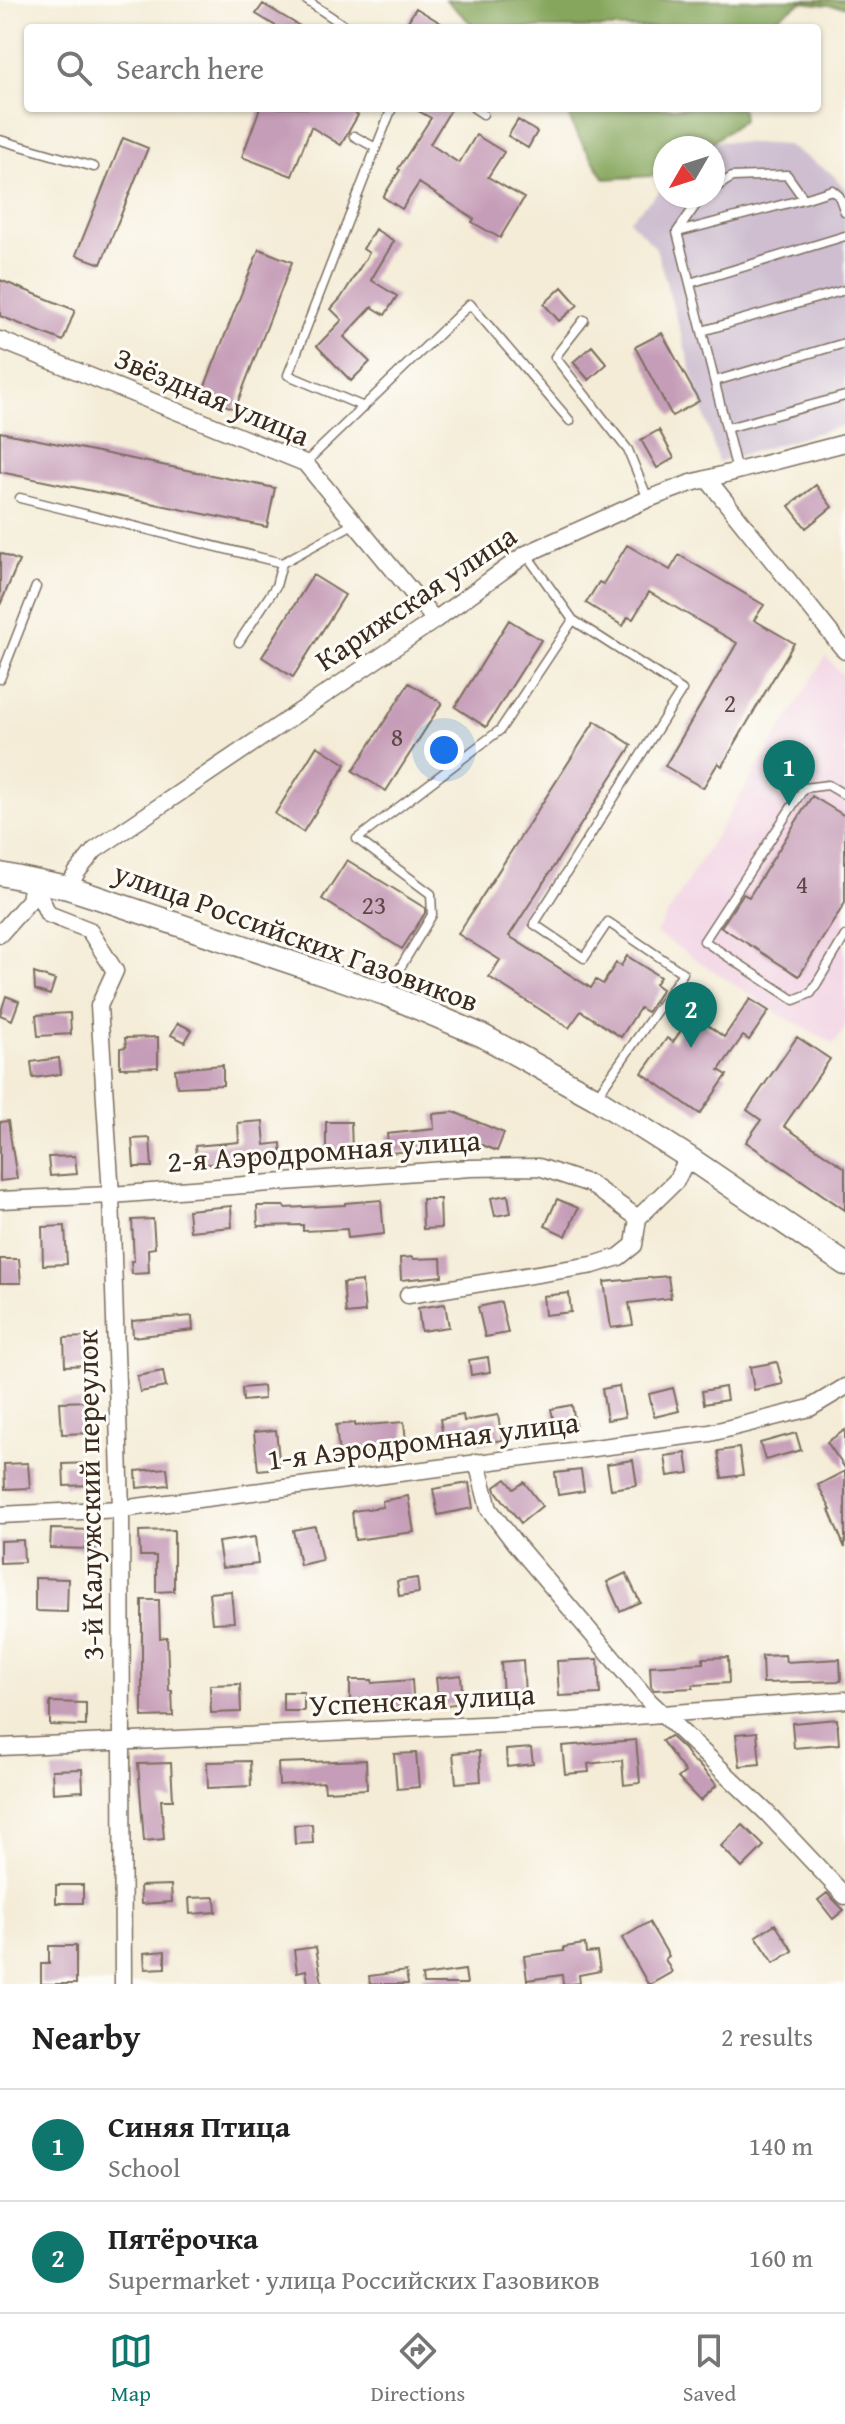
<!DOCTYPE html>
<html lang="en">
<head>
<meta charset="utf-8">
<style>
	body { margin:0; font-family:"Gentium Book Plus",serif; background:#f6f6f6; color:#222 }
	.compass { position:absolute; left:653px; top:136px; width:72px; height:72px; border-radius:50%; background:#fff; box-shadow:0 2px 6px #0004; rotate:231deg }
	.you { position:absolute; left:444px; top:750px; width:28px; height:28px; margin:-20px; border:6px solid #fff; border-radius:50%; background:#1a73e8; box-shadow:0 0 0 12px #1a73e833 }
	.badge { display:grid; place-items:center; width:52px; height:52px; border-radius:50%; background:#0f766e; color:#fff; font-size:26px; font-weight:700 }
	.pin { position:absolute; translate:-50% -66px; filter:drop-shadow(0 2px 4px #0008) }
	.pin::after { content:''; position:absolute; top:42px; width:28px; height:24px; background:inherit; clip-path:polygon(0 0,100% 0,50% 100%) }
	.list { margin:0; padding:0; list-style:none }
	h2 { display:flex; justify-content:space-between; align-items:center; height:104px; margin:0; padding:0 32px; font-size:34px }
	h2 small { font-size:26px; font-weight:400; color:#767676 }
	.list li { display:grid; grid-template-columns:52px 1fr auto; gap:24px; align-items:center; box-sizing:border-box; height:112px; padding:0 32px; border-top:2px solid #e0e0e0 }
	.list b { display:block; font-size:30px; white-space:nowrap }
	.list p { margin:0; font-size:26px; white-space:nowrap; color:#767676 }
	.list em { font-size:26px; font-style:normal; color:#767676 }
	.icon { flex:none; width:44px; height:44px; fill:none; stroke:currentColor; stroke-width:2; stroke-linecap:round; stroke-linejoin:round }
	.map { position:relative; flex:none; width:845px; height:1984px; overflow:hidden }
	.search { position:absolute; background:#fff; box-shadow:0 2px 6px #0004; left:24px; right:24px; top:24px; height:88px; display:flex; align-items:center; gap:20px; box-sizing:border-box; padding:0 28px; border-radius:8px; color:#767676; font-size:30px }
	.sheet { height:328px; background:#fff }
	nav { display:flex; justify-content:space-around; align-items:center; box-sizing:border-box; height:112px; border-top:2px solid #e0e0e0; background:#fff; font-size:22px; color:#767676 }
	nav a { display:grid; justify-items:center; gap:4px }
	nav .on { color:#0f766e }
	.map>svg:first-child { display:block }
	.built { fill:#f1d0e2 }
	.industrial { fill:#cebed0 }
	.forest { fill:#85a65b; stroke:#60683c; stroke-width:2 }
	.building { fill:#c69db8 }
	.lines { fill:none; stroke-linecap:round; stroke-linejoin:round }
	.service-casing { stroke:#7c6e5f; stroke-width:11 }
	.minor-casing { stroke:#7c6e5f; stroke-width:19 }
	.secondary-casing { stroke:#7c6e5f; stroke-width:25 }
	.service { stroke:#fff; stroke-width:8 }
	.minor { stroke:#fff; stroke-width:16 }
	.secondary { stroke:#fff; stroke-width:22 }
	.labels { text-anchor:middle; stroke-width:6; stroke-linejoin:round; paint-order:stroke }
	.number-label { font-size:26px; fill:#5e4744 }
	.street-label { font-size:30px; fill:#3b2a1e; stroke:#fdfcf7 }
</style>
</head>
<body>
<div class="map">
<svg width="845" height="1984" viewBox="0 0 845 1984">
	<rect width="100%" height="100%" fill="#fdfcf7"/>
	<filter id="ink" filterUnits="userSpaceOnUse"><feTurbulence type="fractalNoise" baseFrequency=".0125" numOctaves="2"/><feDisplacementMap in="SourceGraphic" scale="16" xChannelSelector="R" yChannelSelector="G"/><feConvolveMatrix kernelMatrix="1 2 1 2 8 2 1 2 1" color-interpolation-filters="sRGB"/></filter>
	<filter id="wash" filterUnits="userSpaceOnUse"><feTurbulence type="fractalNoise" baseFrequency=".006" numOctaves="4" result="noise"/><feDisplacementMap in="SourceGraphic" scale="32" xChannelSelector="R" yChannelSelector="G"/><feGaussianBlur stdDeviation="1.8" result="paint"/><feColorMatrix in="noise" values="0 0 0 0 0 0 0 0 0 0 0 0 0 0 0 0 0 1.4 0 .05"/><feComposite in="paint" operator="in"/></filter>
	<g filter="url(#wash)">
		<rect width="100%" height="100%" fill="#f4ecd7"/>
		<path class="built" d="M826 656 845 678V1028L834 1044 779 1014 656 933Z"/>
		<path class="industrial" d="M713 141 787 145 831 173 845 189V425L718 462 656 248 629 220 665 186V196H713V148H705Z"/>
		<path class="forest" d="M446 0H845V7L802 2 760 28H476Z
			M565 108H742L743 120 704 148H665V175L605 179 576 133Z"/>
		<g id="blocks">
			<path class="building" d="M263 4 303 28H279L256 14Z
				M416 8 449 28H404Z
				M260 108H346L358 115 341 145 311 127 292 176 242 157Z
				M413 108H452L430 144 459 163 476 135 504 152 488 177 524 198 500 238 472 222 474 219 419 183 402 209 383 197 400 170 398 169 431 118Z
				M518 120 537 132 528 148 508 136Z
				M123 138 148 148 101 264 76 255Z
				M375 229 394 241 371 280 397 296 385 315 372 307 344 337 370 362 351 381 317 346 342 320 331 309 341 298 369 253 363 249Z
				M259 249 292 262 235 409 201 396Z
				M0 280 75 310 63 341 0 316Z
				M562 287 578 305 559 321 544 304Z
				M662 333 699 401 672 416 635 347Z
				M592 346 607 364 589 380 573 362Z
				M659 430 674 458 657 468 641 440Z
				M0 432 275 488 267 527 0 472Z
				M816 485 832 507 806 528 789 506Z
				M627 545 670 570 679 555 764 605 754 620 794 643 722 766 718 763 703 788 665 766 737 643 649 592 633 619 628 617 623 626 586 603 599 582 603 584Z
				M0 553 19 561 0 605Z
				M313 575 345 595 293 677 262 657Z
				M509 620 541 640 486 727 455 707Z
				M409 683 442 703 386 791 353 771Z
				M595 721 632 745 509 936 591 988 596 980 603 984 616 963 621 966 627 956 660 977 655 984 662 989 648 1011 647 1012 640 1008 621 1037 581 1011 569 1028 489 977 500 960 458 934Z
				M317 746 346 764 303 832 275 814Z
				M812 796 845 816V903L799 976 721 927 743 894 749 897Z
				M347 860 425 908V913L402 949 322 899Z
				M34 973 55 980 50 995 35 990Z
				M6 996 19 1001 12 1020 0 1015Z
				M750 999 769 1011 749 1040 743 1036 719 1070 727 1075 700 1114 642 1073 667 1038 673 1042 692 1014 724 1037Z
				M70 1013 71 1034 38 1036 36 1015Z
				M178 1023 192 1030 185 1042 171 1035Z
				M158 1037V1067L120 1068V1048L126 1047 125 1038Z
				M797 1037 830 1059 784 1126 845 1168V1210L746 1142 761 1120 747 1110Z
				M59 1058 61 1074 33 1078 31 1062Z
				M223 1065V1085L177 1087 175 1069Z
				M454 1112 504 1133 497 1151 482 1145 389 1153 387 1134 434 1129 433 1114Z
				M8 1121 17 1179 0 1181V1122Z
				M263 1121 265 1145 281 1143 282 1158 197 1165 195 1146 239 1142 238 1123Z
				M326 1122H351L352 1152 326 1153Z
				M150 1138 152 1167H134L132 1139Z
				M75 1156 77 1174 50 1176 48 1157Z
				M508 1195 511 1213 495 1216 491 1198Z
				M422 1199H440L441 1228 423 1229Z
				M557 1199 578 1208 566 1236 545 1226Z
				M381 1200 384 1234 348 1238 347 1229 303 1231V1225L258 1226 257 1206H284L285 1208 345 1205V1203Z
				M231 1206 232 1227 190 1231 188 1210Z
				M153 1219 155 1248 148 1249 149 1273 132 1274 131 1261H134L132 1220Z
				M65 1226 67 1264 43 1265 42 1227Z
				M413 1257V1259L441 1258 442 1276 401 1280 400 1258Z
				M0 1259H19L21 1283H0Z
				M668 1276 671 1298 629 1303 633 1325 611 1328 604 1282Z
				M362 1281 365 1312 346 1314 343 1283Z
				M569 1293 571 1312 545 1315 543 1296Z
				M501 1302 508 1333 485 1337 478 1307Z
				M445 1304 449 1327 421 1331 418 1308Z
				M192 1316 193 1330 133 1337 132 1321Z
				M88 1337 89 1365 65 1366 64 1338Z
				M488 1357 490 1372 471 1375 469 1360Z
				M777 1362 783 1384 754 1390 750 1367Z
				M163 1371 166 1387 140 1392 137 1376Z
				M263 1386 264 1399 243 1401 242 1388Z
				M619 1386 625 1417 607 1420 602 1389Z
				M725 1387 727 1400 704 1404 702 1391Z
				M673 1388 679 1411 654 1417 649 1394Z
				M89 1401 91 1433 62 1434 60 1402Z
				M572 1405 576 1429 556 1433 551 1409Z
				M463 1415 464 1421 498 1415 502 1440 479 1444 478 1437 444 1443 440 1419Z
				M404 1422 407 1451 380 1453 379 1450 339 1455 336 1425 355 1423V1426Z
				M276 1430 280 1468 258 1470 254 1432Z
				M845 1430V1468L827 1442Z
				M796 1433 801 1450 765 1460 760 1443Z
				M739 1448 743 1475 722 1478 718 1451Z
				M686 1453 689 1473 668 1476 665 1456Z
				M633 1460 637 1485 611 1489 607 1464Z
				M28 1463 30 1488 5 1489 4 1464Z
				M91 1463 92 1485 64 1486 63 1464Z
				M167 1468 169 1485 137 1488 136 1471Z
				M581 1470 584 1491 558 1495 555 1473Z
				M845 1471V1548L829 1510H831L818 1485Z
				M506 1479 514 1489 524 1482 542 1506 521 1523 496 1491 495 1487Z
				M469 1483 473 1508 438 1515 433 1489Z
				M408 1496 414 1532 355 1540 352 1511 383 1507 382 1501Z
				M315 1526 322 1560 300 1565 293 1530Z
				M51 1529 96 1530 95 1549 50 1548Z
				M174 1530V1591L156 1592V1556H140L139 1531Z
				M255 1537 258 1564 222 1568 218 1542Z
				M23 1540 24 1562 0 1563V1541Z
				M626 1573 640 1602 620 1611 607 1582Z
				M35 1578 68 1579 67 1612 35 1611Z
				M417 1578 419 1593 399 1596 397 1581Z
				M231 1591 234 1622 212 1623 209 1593Z
				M142 1600H159L160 1638 167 1637 169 1691H172L173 1716 142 1717Z
				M785 1655 786 1662 840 1659 841 1681 763 1683 762 1656Z
				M728 1657 729 1683 693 1685V1688L654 1690 651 1686 650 1666 703 1663V1658Z
				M598 1659 600 1694 559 1696 557 1661Z
				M523 1660 525 1695 503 1696 501 1662Z
				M461 1675 463 1703 439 1706 436 1678Z
				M350 1680H372V1683L412 1680 414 1710 384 1712V1707H350Z
				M240 1684 241 1712 211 1713 210 1685Z
				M283 1692H304V1711H283Z
				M50 1702 86 1703V1726L50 1725Z
				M837 1719 839 1744 794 1748 792 1723Z
				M757 1732 760 1764 740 1766 736 1734Z
				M670 1736 684 1749 694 1763 696 1762 717 1785 700 1801 678 1778 685 1772 662 1741Z
				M636 1740 640 1783 624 1785 622 1760 588 1764 589 1772 565 1774 562 1746Z
				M531 1748 533 1764 507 1767 506 1750Z
				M479 1751 481 1781 456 1783 453 1753Z
				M416 1753 419 1787 397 1789 394 1754Z
				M366 1760 367 1789 325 1791 324 1782 279 1785 278 1763Z
				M250 1761 251 1786 208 1788 207 1762Z
				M171 1763 173 1800H161L164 1839 144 1841 138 1764Z
				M82 1769 83 1791 53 1793 52 1770Z
				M312 1824 313 1843 295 1844 294 1825Z
				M743 1825 764 1846 742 1868 721 1846Z
				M56 1885H83V1903H56Z
				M171 1885 172 1902 141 1904 140 1886Z
				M827 1893 844 1910 833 1919 818 1900Z
				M215 1897 216 1912 190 1914 189 1898Z
				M649 1922 669 1956 665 1959 672 1972 651 1984H648L622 1938Z
				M775 1924 793 1951 774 1963 756 1936Z
				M585 1944 586 1953 597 1952 600 1971 579 1975 580 1983 571 1984H563L562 1975 527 1980 524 1956 564 1951V1947Z
				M49 1946H76V1984H41V1964H49Z
				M316 1947 322 1984H308L306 1970 297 1972 294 1950Z
				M165 1951V1968L145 1969 144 1953Z
				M465 1970 467 1984H423L422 1976Z
				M406 1971 408 1984H370L369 1976Z"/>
		</g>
	</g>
	<g filter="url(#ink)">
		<use href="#blocks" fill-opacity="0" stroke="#7c6e5f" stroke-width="2"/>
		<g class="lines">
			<g class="service-casing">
				<path id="service" d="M306 0 348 28
					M474 108 483 114
					M354 136 376 148 288 375 364 407
					M0 140 94 167
					M376 148 392 108
					M713 189 732 177 787 175 804 199 832 190 839 196 845 212
					M702 196 677 232 737 471
					M678 232 804 199
					M690 283 845 236
					M584 320 555 357 628 450 648 499
					M702 331 845 290
					M715 381 845 343
					M727 428 845 396
					M305 463 470 304 570 421
					M20 498 282 563 355 523
					M526 554 573 620 682 690 534 924 584 958 608 922 683 973 596 1097
					M239 642 276 586 282 563
					M0 679 36 587
					M845 795 828 785 804 788 704 941 794 1000 811 993 845 936
					M385 993 432 915 431 894 357 839 500 730 573 620"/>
			</g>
			<g class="minor-casing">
				<path id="minor" d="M0 340 305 463 435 620
					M708 480 845 651
					M33 881 48 914 89 930 115 971 99 1006 111 1195 121 1509 123 1984
					M68 888 77 872 95 850 435 620 526 554 648 499 691 483 845 443
					M0 934 30 900 33 882
					M0 1200 111 1195 470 1168 539 1167 590 1184 638 1218
					M638 1218 676 1181 688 1157
					M408 1295 593 1265 619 1257 634 1245 638 1218
					M477 1462 489 1509 514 1542 649 1701 766 1812 845 1896
					M0 1515 121 1509 710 1433 810 1408 845 1387
					M0 1747 571 1721 845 1700"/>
			</g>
			<g class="secondary-casing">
				<path id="secondary" d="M0 874 68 888 93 896 385 994 483 1036 595 1098 688 1157 845 1264"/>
			</g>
			<use href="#service" class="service"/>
			<use href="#minor" class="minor"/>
			<use href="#secondary" class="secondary"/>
		</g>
	</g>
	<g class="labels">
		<g class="number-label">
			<text x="730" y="712">2</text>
			<text x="397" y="746">8</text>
			<text x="802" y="893">4</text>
			<text x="374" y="914">23</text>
		</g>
		<g class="street-label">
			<text transform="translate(212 397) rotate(23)" y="10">Звёздная улица</text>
			<text transform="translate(416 598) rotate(-34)" y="10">Карижская улица</text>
			<text transform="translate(296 937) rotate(20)" y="10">улица Российских Газовиков</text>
			<text transform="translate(324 1151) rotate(-4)" y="10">2-я Аэродромная улица</text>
			<text transform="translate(423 1441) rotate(-7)" y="10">1-я Аэродромная улица</text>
			<text transform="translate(90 1495) rotate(-91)" y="10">3-й Калужский переулок</text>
			<text transform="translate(422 1700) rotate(-3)" y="10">Успенская улица</text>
		</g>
	</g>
</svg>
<svg class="compass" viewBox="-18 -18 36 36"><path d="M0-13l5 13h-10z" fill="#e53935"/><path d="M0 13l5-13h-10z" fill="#767676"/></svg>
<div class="you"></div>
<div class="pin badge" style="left:789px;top:806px">1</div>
<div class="pin badge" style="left:691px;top:1048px">2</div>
<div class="search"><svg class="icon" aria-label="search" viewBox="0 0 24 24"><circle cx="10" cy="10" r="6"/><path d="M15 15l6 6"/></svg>Search here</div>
</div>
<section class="sheet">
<h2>Nearby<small>2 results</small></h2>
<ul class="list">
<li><span class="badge">1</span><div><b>Синяя Птица</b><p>School</p></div><em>140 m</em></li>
<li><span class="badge">2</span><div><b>Пятёрочка</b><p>Supermarket · улица Российских Газовиков</p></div><em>160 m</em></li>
</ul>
</section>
<nav>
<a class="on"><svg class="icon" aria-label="map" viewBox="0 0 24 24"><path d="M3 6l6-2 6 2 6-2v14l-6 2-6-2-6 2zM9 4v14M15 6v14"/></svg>Map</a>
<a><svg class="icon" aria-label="directions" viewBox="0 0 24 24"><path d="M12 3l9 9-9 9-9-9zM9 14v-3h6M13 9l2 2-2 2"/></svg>Directions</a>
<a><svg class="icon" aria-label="saved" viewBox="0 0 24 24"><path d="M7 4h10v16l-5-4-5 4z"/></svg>Saved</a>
</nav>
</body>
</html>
